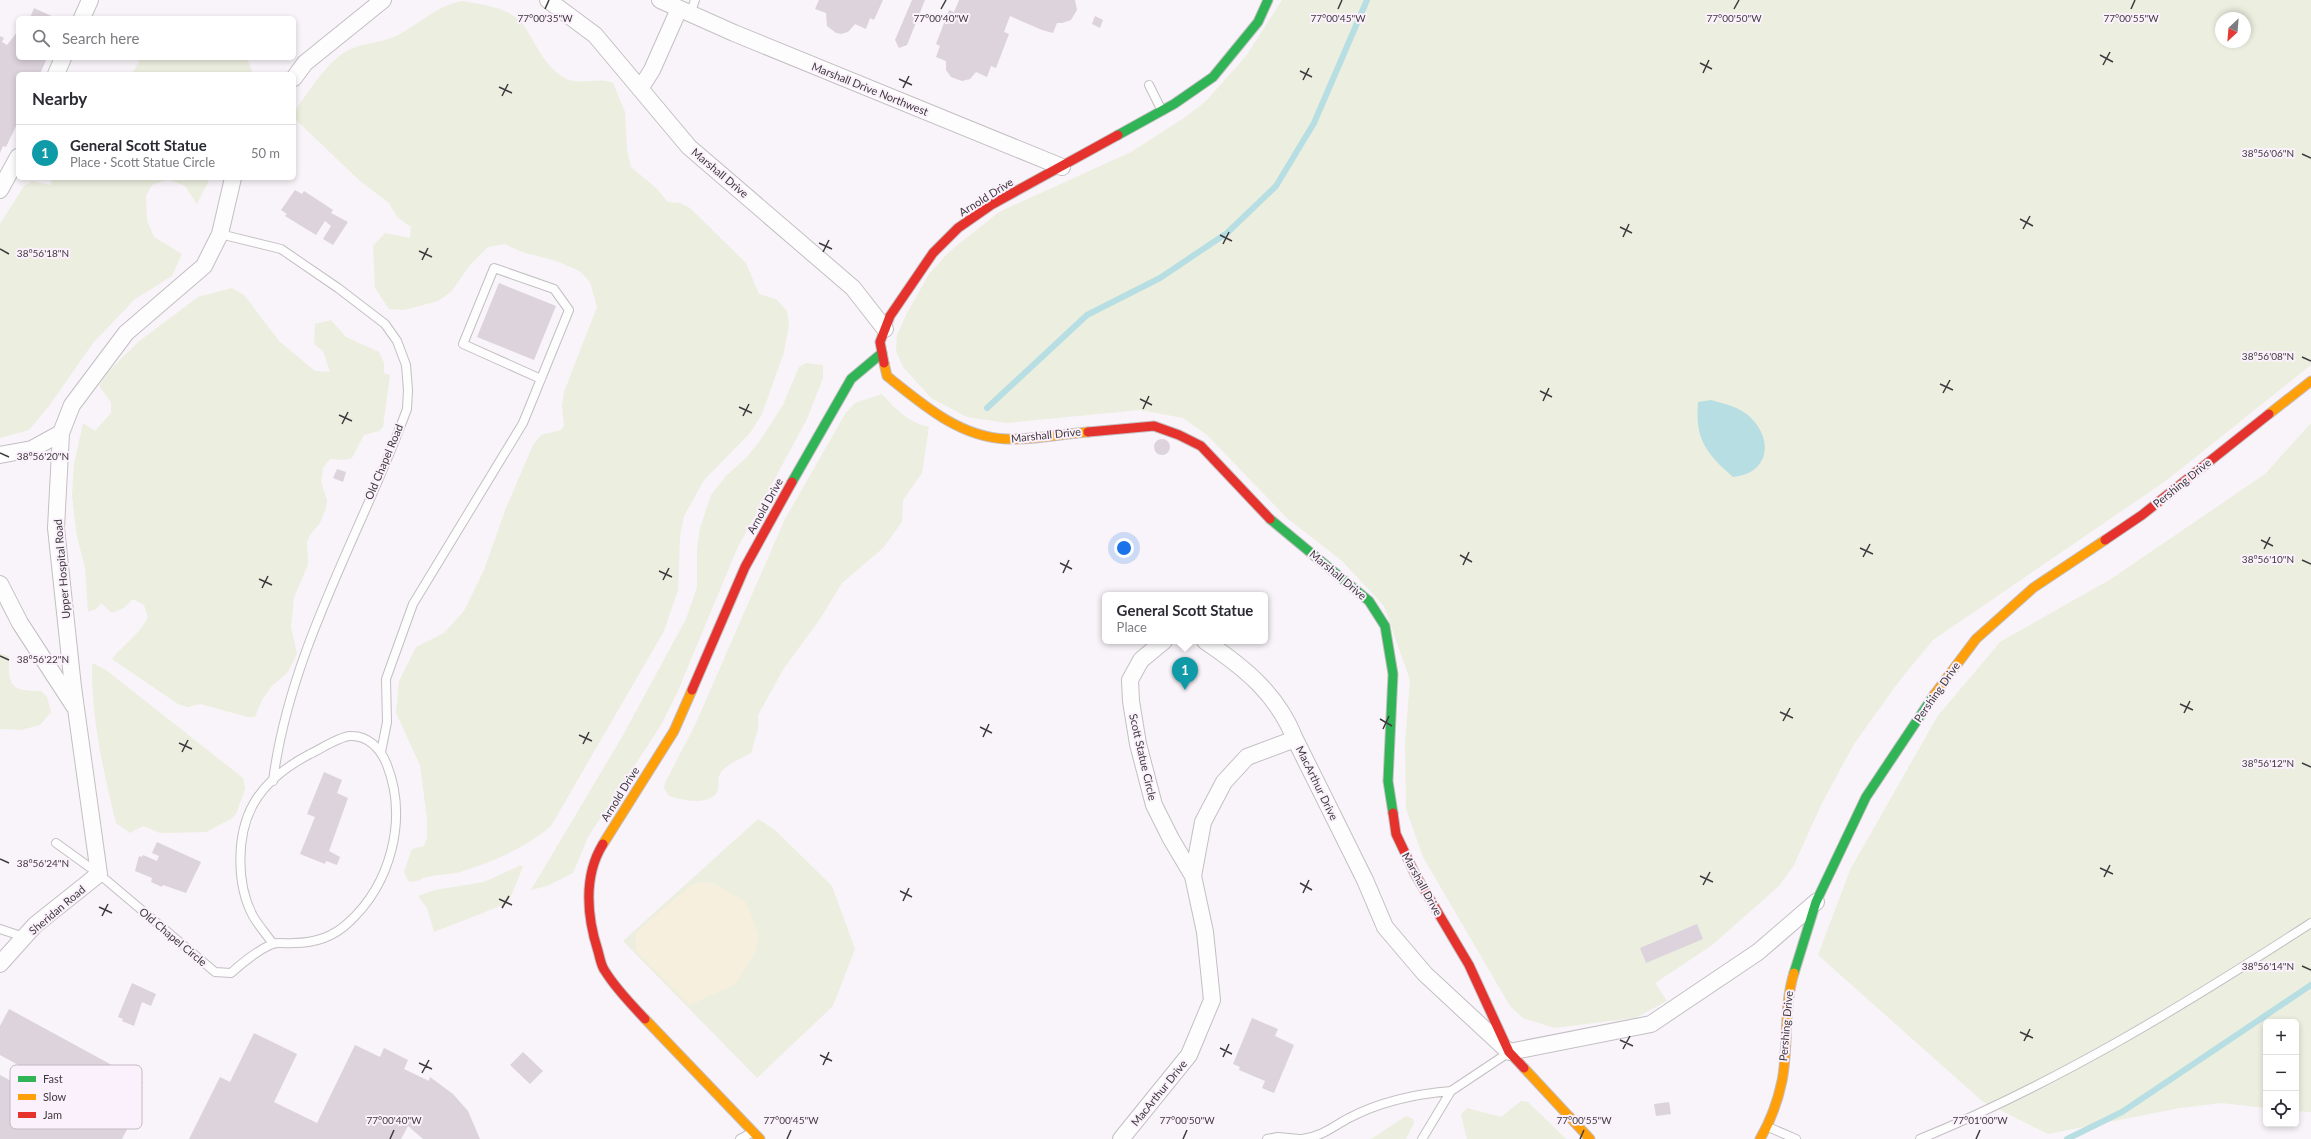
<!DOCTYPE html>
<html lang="en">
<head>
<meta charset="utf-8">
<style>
	body { margin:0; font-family:Lato,sans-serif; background:#f2f2f3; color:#2b2b33 }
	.controls { position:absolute; right:12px; bottom:12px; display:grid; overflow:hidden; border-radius:6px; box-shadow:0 2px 6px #0003 }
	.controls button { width:36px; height:36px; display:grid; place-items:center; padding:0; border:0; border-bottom:1px solid #e1e1e2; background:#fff; color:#2b2b33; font:20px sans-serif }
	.compass { position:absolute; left:2215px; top:12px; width:36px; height:36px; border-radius:50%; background:#fff; box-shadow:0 2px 6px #0003; rotate:206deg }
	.you { position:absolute; left:1124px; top:548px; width:14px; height:14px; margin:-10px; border:3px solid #fff; border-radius:50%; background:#1a73e8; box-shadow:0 0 0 6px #1a73e833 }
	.badge { display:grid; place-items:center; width:26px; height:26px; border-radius:50%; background:#db2777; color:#fff; font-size:13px; font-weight:700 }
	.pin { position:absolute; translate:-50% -33px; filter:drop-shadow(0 1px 2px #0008) }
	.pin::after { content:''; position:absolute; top:21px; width:14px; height:12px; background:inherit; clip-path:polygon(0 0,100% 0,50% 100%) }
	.popup { position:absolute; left:1102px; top:592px; width:166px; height:52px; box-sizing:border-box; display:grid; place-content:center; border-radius:6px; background:#fff; filter:drop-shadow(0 1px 3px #0005); font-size:13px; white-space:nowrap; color:#7c7c81 }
	.popup b { font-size:15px; color:#2b2b33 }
	.popup::after { content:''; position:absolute; left:50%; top:100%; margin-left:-8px; border:8px solid transparent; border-top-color:#fff }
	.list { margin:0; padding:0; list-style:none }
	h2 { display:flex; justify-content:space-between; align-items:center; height:52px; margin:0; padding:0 16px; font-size:17px }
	h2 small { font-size:13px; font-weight:400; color:#7c7c81 }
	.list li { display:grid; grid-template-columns:26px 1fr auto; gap:12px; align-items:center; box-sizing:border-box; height:56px; padding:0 16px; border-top:1px solid #e1e1e2 }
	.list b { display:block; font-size:15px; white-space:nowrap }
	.list p { margin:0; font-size:13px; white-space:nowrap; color:#7c7c81 }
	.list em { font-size:13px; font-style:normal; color:#7c7c81 }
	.icon { flex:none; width:22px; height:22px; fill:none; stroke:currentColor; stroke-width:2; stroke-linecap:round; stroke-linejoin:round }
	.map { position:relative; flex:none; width:2311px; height:1139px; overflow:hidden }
	.search { position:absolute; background:#fff; box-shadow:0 2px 6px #0003; left:16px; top:16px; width:280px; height:44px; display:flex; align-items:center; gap:10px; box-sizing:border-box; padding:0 14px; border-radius:6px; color:#7c7c81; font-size:15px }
	.panel { position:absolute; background:#fff; box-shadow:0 2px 6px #0003; left:16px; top:72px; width:280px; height:108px; border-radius:6px }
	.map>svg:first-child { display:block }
	.green { fill:#eceedf; fill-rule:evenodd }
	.sand { fill:#f7efdd }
	.water { fill:#b6dee3 }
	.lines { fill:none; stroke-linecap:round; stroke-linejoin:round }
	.stream { stroke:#b6dee3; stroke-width:6 }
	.building { fill:#dcd3dc }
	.lane-casing { stroke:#c3bfc3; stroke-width:10 }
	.street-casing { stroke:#c3bfc3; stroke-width:18 }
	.fast-casing { stroke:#c3bfc3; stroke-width:11 }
	.slow-casing { stroke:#c3bfc3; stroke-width:11 }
	.jam-casing { stroke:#c3bfc3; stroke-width:11 }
	.lane { stroke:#fefdfe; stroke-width:8 }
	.street { stroke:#fefdfe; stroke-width:16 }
	.fast { stroke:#30b455; stroke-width:9 }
	.slow { stroke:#ff9f0a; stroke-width:9 }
	.jam { stroke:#e5322d; stroke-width:9 }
	.ticks { fill:none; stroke:#3e3a3e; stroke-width:1.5 }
	.labels { text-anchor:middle; stroke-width:4; stroke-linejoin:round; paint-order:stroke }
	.street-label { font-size:11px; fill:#3e3a3e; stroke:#fbf1fc }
	.key { fill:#fbf1fc; stroke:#c2bac3; stroke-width:1 }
	.key-label { font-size:11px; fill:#3e3a3e }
	.ticks-label { font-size:10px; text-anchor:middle; fill:#3e3a3e; stroke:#fbf1fc; stroke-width:4; stroke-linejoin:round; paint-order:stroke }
</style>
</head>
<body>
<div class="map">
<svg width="2311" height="1139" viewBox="0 0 2311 1139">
	<rect width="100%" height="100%" fill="#f9f4f9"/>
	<path class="green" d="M1282 0H2311V365L2167 480 1933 640 1900 680 1854 744 1821 805 1794 865 1779 886 1711 946 1655 983 1667 1001 1635 1018 1554 1028 1523 1018 1510 1006 1423 857 1406 809 1405 742 1410 680 1384 606 1342 561 1287 518 1207 435 1183 418 1140 410 1007 423 967 417 931 398 903 367 896 351 897 335 907 313 929 274 949 252 999 212 1131 152 1184 118 1206 101 1246 56ZM2221 18H2245V42H2221Z
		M462 1C483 5 511 7 524 26 537 45 542 63 563 77 578 87 596 76 613 83L625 112 627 150 631 167 656 188 668 202 680 203 690 208 746 263 759 294 776 299 787 311 789 324 784 352 762 414 750 433 704 480 684 516 680 536 678 590 664 631 551 826C525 848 493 862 460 872 449 875 438 874 427 877 420 879 417 882 409 882L404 872 412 849 424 846 427 838V819L420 765 396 713 399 681 416 647 444 633 464 611 484 570 506 508 533 445 541 435 561 430 564 426 562 406 564 392 597 307 590 282 581 272 573 268 556 261 522 252 505 244 488 247 469 266 452 291 438 301 404 310 389 309 375 288 373 246 385 233 410 238 411 227 397 217 389 203 360 181 294 118V112C308 93 329 58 351 49 366 42 384 43 398 35 419 24 438 5 462 1Z
		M141 58H247L253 74H132Z
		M53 178H210L197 204 185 186 168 179 152 185 146 196 147 220 154 237 182 254 172 276 135 299 93 343 49 406 29 430 0 438V224L24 186 32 181 50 185Z
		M232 288 244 295 279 341 315 371 330 372 323 351 314 344 315 324 331 320 346 337 379 352 384 363V373L390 375 383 427 379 431 364 435 352 458 344 460 330 459 323 468 321 482 327 500 326 508 320 523 310 535 307 542 308 565 294 597 291 627 297 654 288 672 271 687 262 700 255 717H248L200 704 188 707 178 704 112 659C124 644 140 634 148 617L144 605 133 599 124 608 112 613 101 603 96 609 88 612 85 568 77 537 72 496 74 464 83 423 95 431 111 413V402L99 386 107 373 138 342 198 297Z
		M806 363 823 365V378L807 419 737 549 677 693 661 725 588 837 573 873 547 886 531 890 622 737 686 619 697 587V549L700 528 711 495 726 476 747 457 759 442 783 405 799 367Z
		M882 394C895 409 909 423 929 427L922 473 903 500 902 522 883 548 842 583 820 619 784 668 758 715V729L751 753C742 758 724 765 720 774 717 779 719 785 718 790 712 807 681 800 669 796L664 788 665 783 695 725 785 519 845 414 855 403Z
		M2311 423V1112L2296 1111V1022H2266V1108L2221 1103 2180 1108 2048 1134 1982 1101 1818 955 1850 870 1937 717 2000 642 2111 579 2265 474Z
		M0 653 9 657C8 687 11 691 41 691L47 697 51 712 40 725 21 730 0 729Z
		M92 663 106 670 243 778 245 789 236 814 231 819 206 832 160 833 143 826 130 833 116 823C103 770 91 717 92 663Z
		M758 819 775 830 832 886 855 949 833 1006 757 1078 623 941Z
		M521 865 523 867 508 903 434 932 427 908 418 896 435 890 484 882Z
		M1521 1101 1528 1102 1566 1139H1467L1461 1115 1467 1108 1501 1117Z
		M1406 1116 1413 1119 1414 1123 1406 1139H1371Z"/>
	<path class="sand" d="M694 883H713L746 902 759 935 756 951 735 984 690 1005 636 951V932Z"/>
	<path class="water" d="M1711 400C1725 404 1740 407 1750 417 1775 441 1768 474 1733 477 1706 453 1695 440 1698 402Z"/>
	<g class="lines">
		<path class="stream" d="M987 408 1087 315 1160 278 1227 233 1276 186 1314 123 1367 0
			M2067 1139 2122 1112 2311 985"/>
	</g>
	<path class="building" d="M819 0H883L874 20 870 18 866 29 855 24 848 32 841 34 836 33 827 26 826 13 815 9Z
		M912 0H925L907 45 899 48 895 40Z
		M959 0H1075L1077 10 1071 20 1062 23H1057L1053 33 1042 30 1010 16 1004 32 1009 34 996 68 991 66 987 77 976 72 970 79 962 81 951 77 946 70V61L936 57 940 46 936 44 949 10 954 12Z
		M34 8 56 18H30Z
		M1095 16 1103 20 1100 28 1092 24Z
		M18 31V58H47L40 74H18V122L6 147 3 146 0 153V36L4 38 2 42 7 45Z
		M295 190 302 194 304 191 333 210 331 213 348 222 333 245 323 239 331 226 325 221 316 235 285 216 287 214 281 210Z
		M499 283 556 306 534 360 477 337Z
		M1154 447a8 8 0 1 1 16 0a8 8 0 1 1-16 0Z
		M337 469 346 472 343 482 333 478Z
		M324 772 342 780 337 793 348 798 329 851 340 857 337 865 326 861 325 864 300 854 315 817 307 814Z
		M157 842 201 862 186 893 163 885 162 887 151 882 152 878 135 871 139 856 142 857 143 855 157 861 159 856 152 853Z
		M1697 924 1703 939 1646 963 1640 948Z
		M132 983 156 994 151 1006 142 1002 134 1026 122 1021 123 1019 118 1017Z
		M9 1009 143 1082 125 1115 132 1120 122 1139H0V1075L81 1119 90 1104 0 1055V1026Z
		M1252 1018 1278 1029 1275 1036 1294 1045 1274 1093 1262 1088 1265 1081 1239 1070 1240 1067 1233 1064Z
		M254 1033 297 1054 274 1102 317 1123 355 1045 380 1057 384 1048 408 1060 404 1069 429 1081 430 1077 453 1094 468 1111 480 1139H423L408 1126 401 1139H189L220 1077 230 1082Z
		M523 1052 543 1071 530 1084 510 1065Z
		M1669 1102 1671 1114 1656 1116 1654 1104Z"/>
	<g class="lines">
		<g class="lane-casing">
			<path id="lane" d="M690 14 695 0
				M1149 85 1162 111
				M220 234 281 249 338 288 385 324 397 341 406 365 408 390 407 409C362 532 290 649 273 781
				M381 752 387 722 386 679 413 604 523 423 569 310 554 289 494 268 463 344 541 379
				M56 843 99 874 215 972 231 973C243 962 257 951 272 944 278 942 287 944 294 943 314 943 333 937 348 923 391 884 408 819 387 765 381 749 368 735 350 736 338 737 321 749 310 754 289 765 266 782 254 803 236 834 236 884 253 916 258 925 267 935 273 944
				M0 929 24 937
				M1768 1127 1796 1139
				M740 1139 753 1132
				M1267 1139 1278 1137 1299 1139
				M1302 1139C1323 1136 1332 1127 1349 1118 1381 1101 1415 1094 1451 1091
				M1422 1139 1451 1091 1508 1053
				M1920 1139C2059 1082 2186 1004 2311 923"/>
		</g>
		<g class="street-casing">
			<path id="street" d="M548 0 595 35 689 147 853 288 885 329
				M660 0 734 33 1062 167
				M82 18 90 0
				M56 74 63 58
				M294 78 305 63 383 0
				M640 89 652 70 679 9
				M0 190 18 157
				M0 455 32 449 61 433
				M0 584 20 623 74 706
				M1164 641 1141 660 1130 680 1131 701 1138 744 1154 805 1171 839 1193 876
				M1205 641C1245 668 1277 694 1295 739
				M0 964 35 925 99 874 73 687 56 528 61 433 72 405 126 333 204 266 220 234 233 178
				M1121 1139 1189 1055 1212 1000 1205 932 1193 876 1203 822 1224 782 1247 757 1295 739 1365 880 1385 927 1425 974 1509 1052 1651 1024 1758 952 1816 902"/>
		</g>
		<g class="fast-casing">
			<path id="fast" d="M1118 135 1174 104 1213 77 1258 22 1268 0
				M792 482 851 379 882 353
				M1270 519 1369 601 1385 626 1393 674 1388 781 1393 813
				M1794 973 1816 902 1866 797 1934 695"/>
		</g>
		<g class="slow-casing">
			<path id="slow" d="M884 363 887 376C922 404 959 437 1006 439 1033 440 1061 434 1088 432
				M2269 414 2311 381
				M1934 695 1976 639 2033 588 2105 540
				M603 844 674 731 692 690
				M645 1019 760 1139
				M1524 1068 1590 1139
				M1760 1139C1770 1122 1778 1100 1782 1081 1789 1046 1783 1008 1794 973"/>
		</g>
		<g class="jam-casing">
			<path id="jam" d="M884 363 880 342 890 316 933 253 958 228 991 205 1118 135
				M1088 432 1154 426 1179 435 1201 446 1270 519
				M2105 540 2142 515 2269 414
				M692 690 745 567 792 482
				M1393 813 1396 834 1415 874 1469 965 1509 1052 1524 1068
				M603 844C583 876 587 917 598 951 600 958 601 966 605 971 616 989 631 1004 645 1019"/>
		</g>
		<use href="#lane" class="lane"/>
		<use href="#street" class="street"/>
		<use href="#fast" class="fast"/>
		<use href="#slow" class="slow"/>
		<use href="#jam" class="jam"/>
	</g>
	<path class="ticks" d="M545 9 549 0M941 9 946 0M1338 9 1342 0M1734 9 1739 0M2131 9 2135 0M2100 55 2113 62M1700 63 1712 69M2103 65 2110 52M1300 71 1312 77M1703 73 1709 60M899 79 912 85M1303 80 1309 68M499 87 512 93M903 88 909 76M502 96 508 84M2302 154 2311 158M2020 219 2033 226M1620 227 1632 233M2023 229 2030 216M1220 235 1232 241M1623 237 1629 224M819 243 832 249M1223 244 1229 232M0 249 9 254M419 251 432 257M823 252 829 240M422 260 428 248M2302 357 2311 361M1940 384 1953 390M1540 391 1552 397M1943 393 1950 380M1140 399 1152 405M1543 401 1549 388M739 407 752 413M1143 409 1149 396M339 415 352 421M743 416 749 404M342 424 348 412M0 453 9 457M2261 540 2273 546M1860 548 1873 554M2264 549 2270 537M1460 555 1472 562M1863 557 1870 544M2302 560 2311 564M1060 563 1072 569M1463 565 1469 552M659 571 672 577M1063 573 1069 560M259 579 272 585M663 580 669 568M262 588 268 576M0 656 9 660M2180 704 2193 710M1780 712 1793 718M2184 713 2190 701M1380 719 1392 726M1783 721 1790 708M980 727 992 733M1383 729 1389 716M579 735 592 741M983 737 989 724M179 743 192 749M583 744 589 732M182 752 188 740M2302 763 2311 767M0 859 9 863M2100 868 2113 874M1700 876 1713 882M2104 877 2110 865M1300 883 1312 890M1703 885 1710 872M900 891 912 897M1303 893 1309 880M499 899 512 905M903 901 909 888M99 907 112 913M502 908 509 896M102 916 108 904M2302 966 2311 970M2020 1032 2033 1038M1620 1040 1633 1046M2024 1041 2030 1029M1220 1048 1232 1054M1623 1049 1630 1036M820 1055 832 1061M1223 1057 1229 1044M419 1063 432 1069M823 1065 829 1052M422 1073 429 1060M390 1139 394 1130M787 1139 791 1130M1183 1139 1187 1130M1580 1139 1584 1130M1976 1139 1980 1130"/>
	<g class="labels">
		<g class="street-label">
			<text transform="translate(870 89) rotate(22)" y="4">Marshall Drive Northwest</text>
			<text transform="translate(720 173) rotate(40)" y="4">Marshall Drive</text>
			<text transform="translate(986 197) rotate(-32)" y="4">Arnold Drive</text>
			<text transform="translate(1046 435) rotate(-6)" y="4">Marshall Drive</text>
			<text transform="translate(384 462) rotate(-67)" y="4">Old Chapel Road</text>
			<text transform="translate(2182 483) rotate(-39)" y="4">Pershing Drive</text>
			<text transform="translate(765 506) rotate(-61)" y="4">Arnold Drive</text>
			<text transform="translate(62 569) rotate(-95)" y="4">Upper Hospital Road</text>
			<text transform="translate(1338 575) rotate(40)" y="4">Marshall Drive</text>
			<text transform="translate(1937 692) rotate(-55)" y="4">Pershing Drive</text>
			<text transform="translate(1143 757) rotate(77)" y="4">Scott Statue Circle</text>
			<text transform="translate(1317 783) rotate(64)" y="4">MacArthur Drive</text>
			<text transform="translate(620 794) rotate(-58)" y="4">Arnold Drive</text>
			<text transform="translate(1422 884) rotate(61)" y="4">Marshall Drive</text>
			<text transform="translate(57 910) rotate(-40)" y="4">Sheridan Road</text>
			<text transform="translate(173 937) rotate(40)" y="4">Old Chapel Circle</text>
			<text transform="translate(1786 1026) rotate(-85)" y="4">Pershing Drive</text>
			<text transform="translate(1159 1093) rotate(-51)" y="4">MacArthur Drive</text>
		</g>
	</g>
	<rect x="10" y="1065" width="132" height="64" rx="6" class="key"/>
	<rect x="18" y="1076" width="18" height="6" fill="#30b455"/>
	<rect x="18" y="1094" width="18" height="6" fill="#ff9f0a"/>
	<rect x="18" y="1112" width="18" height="6" fill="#e5322d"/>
	<g class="key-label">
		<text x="43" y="1083">Fast</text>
		<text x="43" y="1101">Slow</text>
		<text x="43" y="1119">Jam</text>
	</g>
	<g class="ticks-label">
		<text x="545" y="22">77°00'35"W</text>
		<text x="941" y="22">77°00'40"W</text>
		<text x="1338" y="22">77°00'45"W</text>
		<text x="1734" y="22">77°00'50"W</text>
		<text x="2131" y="22">77°00'55"W</text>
		<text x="2268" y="157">38°56'06"N</text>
		<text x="43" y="257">38°56'18"N</text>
		<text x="2268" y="360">38°56'08"N</text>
		<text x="43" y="460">38°56'20"N</text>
		<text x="2268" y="563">38°56'10"N</text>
		<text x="43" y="663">38°56'22"N</text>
		<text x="2268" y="767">38°56'12"N</text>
		<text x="43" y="867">38°56'24"N</text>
		<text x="2268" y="970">38°56'14"N</text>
		<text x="394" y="1124">77°00'40"W</text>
		<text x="791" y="1124">77°00'45"W</text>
		<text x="1187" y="1124">77°00'50"W</text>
		<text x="1584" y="1124">77°00'55"W</text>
		<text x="1980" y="1124">77°01'00"W</text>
	</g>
</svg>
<div class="controls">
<button>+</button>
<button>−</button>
<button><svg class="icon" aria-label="locate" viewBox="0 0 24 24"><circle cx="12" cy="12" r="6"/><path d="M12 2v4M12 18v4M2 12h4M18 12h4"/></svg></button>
</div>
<svg class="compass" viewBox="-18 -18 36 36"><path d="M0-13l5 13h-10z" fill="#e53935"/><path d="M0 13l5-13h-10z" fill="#7c7c81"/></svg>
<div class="you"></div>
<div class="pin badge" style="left:1185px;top:690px;background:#0f9aa8">1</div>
<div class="popup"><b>General Scott Statue</b>Place</div>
<div class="search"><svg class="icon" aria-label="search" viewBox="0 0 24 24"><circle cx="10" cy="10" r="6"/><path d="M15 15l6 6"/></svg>Search here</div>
<section class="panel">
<h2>Nearby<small></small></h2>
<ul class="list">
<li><span class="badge" style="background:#0f9aa8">1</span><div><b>General Scott Statue</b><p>Place · Scott Statue Circle</p></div><em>50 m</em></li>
</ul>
</section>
</div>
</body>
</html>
